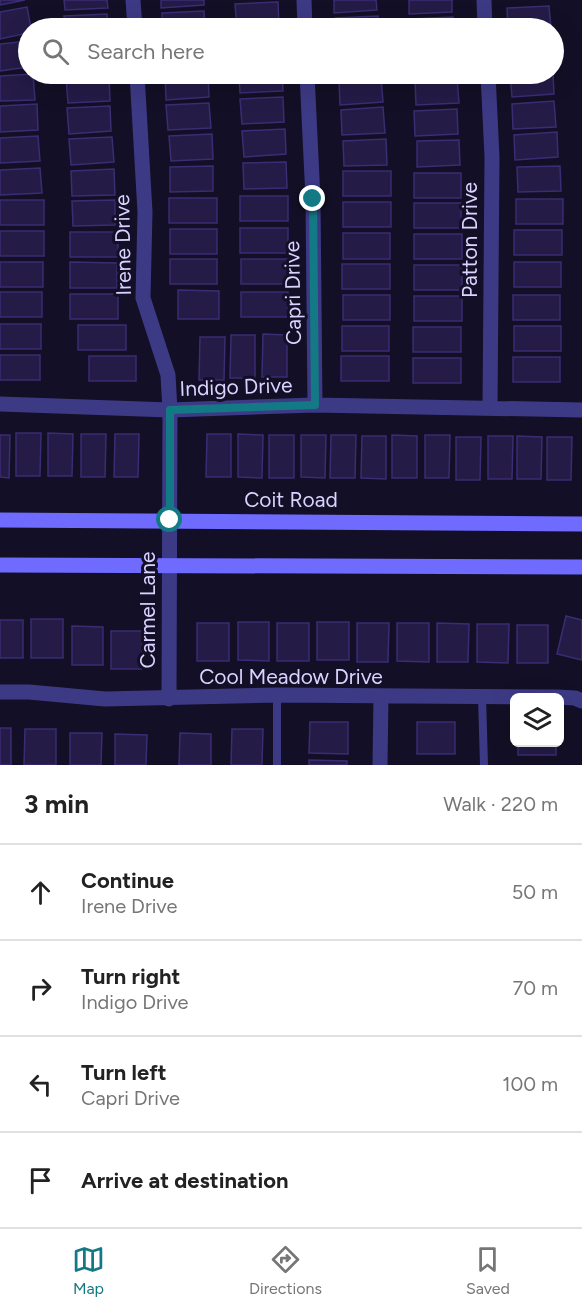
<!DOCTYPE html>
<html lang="en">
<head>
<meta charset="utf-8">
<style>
	body { margin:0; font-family:Figtree,sans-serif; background:#f6f6f6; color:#222 }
	.controls { position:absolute; right:18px; bottom:18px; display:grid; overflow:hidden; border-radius:9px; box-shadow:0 6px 24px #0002 }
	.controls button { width:54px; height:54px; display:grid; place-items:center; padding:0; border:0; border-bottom:2px solid #e0e0e0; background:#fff; color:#222; font:30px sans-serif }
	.stop { position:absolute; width:18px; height:18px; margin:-14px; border:4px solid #137a85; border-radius:50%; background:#fff }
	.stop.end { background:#137a85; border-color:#fff; box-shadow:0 2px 6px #0008 }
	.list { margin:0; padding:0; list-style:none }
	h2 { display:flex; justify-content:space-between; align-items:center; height:78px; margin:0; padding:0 24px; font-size:26px }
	h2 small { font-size:20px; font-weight:400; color:#767676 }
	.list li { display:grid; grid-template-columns:39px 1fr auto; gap:18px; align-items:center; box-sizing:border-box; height:96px; padding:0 24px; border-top:2px solid #e0e0e0 }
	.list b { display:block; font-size:22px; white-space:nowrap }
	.list p { margin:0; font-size:20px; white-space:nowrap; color:#767676 }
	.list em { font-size:20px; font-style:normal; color:#767676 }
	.icon { flex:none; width:33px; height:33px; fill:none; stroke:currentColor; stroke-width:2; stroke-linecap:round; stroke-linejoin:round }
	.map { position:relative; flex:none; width:582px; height:765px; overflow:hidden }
	.search { position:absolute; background:#fff; box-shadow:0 6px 24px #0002; left:18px; right:18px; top:18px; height:66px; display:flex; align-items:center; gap:15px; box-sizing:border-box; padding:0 21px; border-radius:33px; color:#767676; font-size:22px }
	.sheet { height:462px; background:#fff }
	nav { display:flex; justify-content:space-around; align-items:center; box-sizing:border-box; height:84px; border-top:2px solid #e0e0e0; background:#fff; font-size:16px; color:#767676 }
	nav a { display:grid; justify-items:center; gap:3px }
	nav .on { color:#137a85 }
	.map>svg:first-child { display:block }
	.building { fill:#241b47; stroke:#3b2d73; stroke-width:1.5 }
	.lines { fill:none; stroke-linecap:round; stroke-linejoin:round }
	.lane { stroke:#3d3a85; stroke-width:8 }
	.street { stroke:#3d3a85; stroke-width:15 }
	.secondary { stroke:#6f6bff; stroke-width:15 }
	.route { stroke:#137a85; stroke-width:8 }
	.labels { text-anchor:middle; stroke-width:6; stroke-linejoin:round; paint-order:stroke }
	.street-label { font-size:21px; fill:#d9d4ff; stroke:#130f26 }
</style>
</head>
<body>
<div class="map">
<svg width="582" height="765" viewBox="0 0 582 765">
	<rect width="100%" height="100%" fill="#130f26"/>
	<path class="building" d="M0 0H25L0 5Z
		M64 0H107L108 8 65 10Z
		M161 0H204V5L161 8Z
		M334 0H376L377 10 334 13Z
		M409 0H452V12L409 14Z
		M278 2 279 27 237 28 235 4Z
		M549 6 551 28H508L507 8Z
		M27 7 31 28H28V33L0 39V12Z
		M204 11 205 28H162V13Z
		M107 14 108 28H65L64 16Z
		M378 16V28H335V18Z
		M453 17 454 28H411L410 19Z
		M28 41V67L0 71V44Z
		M33 74 35 100 0 101V76Z
		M165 74H208L209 97 166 100Z
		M239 74H282L283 91 240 93Z
		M510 74H553L554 94 512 97Z
		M109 75 110 101 68 103 66 78Z
		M381 77 383 102 340 105 339 80Z
		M457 78 459 103 416 105 415 80Z
		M283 97 284 122 242 124 240 99Z
		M554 101 556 127 513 129 512 104Z
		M209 103 211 128 168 130 166 105Z
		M37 104 38 130 0 132V106Z
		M110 106 111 131 69 134 67 108Z
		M383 107 385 133 342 135 341 110Z
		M457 109 458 134 415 136 414 111Z
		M285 129 286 154 244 157 242 131Z
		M557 132 558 157 515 160 514 135Z
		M212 134 213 159 171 161 169 136Z
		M38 136 40 161 0 163V138Z
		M112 137 114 162 71 165 69 139Z
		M386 139 387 165 344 166 343 141Z
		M459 140 460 165 417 167V141Z
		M286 162 287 188 244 189 243 163Z
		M213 166V191L170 192V167Z
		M560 166 561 191 518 192 517 167Z
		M40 168 42 193 0 195V170Z
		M114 169 115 195 72 196 71 171Z
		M343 171H391V196H343Z
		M414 173H461V198H414Z
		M240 196H288V221H240Z
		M169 198H217V223H169Z
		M516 199H563V224H516Z
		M0 200H44V225H0Z
		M115 200V225L73 226 72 201Z
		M343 202H391V227H343Z
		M414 203H461V228H414Z
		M240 228H288V253H240Z
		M170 229H217V254H170Z
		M514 230H562V255H514Z
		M0 231H44V256H0Z
		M70 232H118V257H70Z
		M343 233H390V259H343Z
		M414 234H462V259H414Z
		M170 259H217V284H170Z
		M241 259H288V284H241Z
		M0 262H43V287H0Z
		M70 262 117 263V288H70Z
		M514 262H561V287H514Z
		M342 264H390V289H342Z
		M414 265H462V290H414Z
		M178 290 219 291V319H178Z
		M0 292H42V317H0Z
		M241 292H288V317H241Z
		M70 294H118V319H70Z
		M343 295H390V320H343Z
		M513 295H560V320H513Z
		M414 296H462V321H414Z
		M0 324H41V349H0Z
		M78 325H126V350H78Z
		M342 326H389V351H342Z
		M514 326H561V351H514Z
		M413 327H461V352H413Z
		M263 334 287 335V377H262Z
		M231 335H255V378H230Z
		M200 337H225L224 380H199Z
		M0 355H40V380H0Z
		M89 356H136V381H89Z
		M341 356H389V381H341Z
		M513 357H560V382H513Z
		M413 358H461V383H413Z
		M16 433H41L40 476H16Z
		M48 433 73 434 72 476H48Z
		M81 434H106L105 477H81Z
		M115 434H139L138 477H114Z
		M207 434H231V477H206Z
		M238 434 263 435 262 478 238 477Z
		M0 435H10L9 478 0 477Z
		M269 435H294V478H269Z
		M301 435H326L325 478 301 477Z
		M331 435H356L355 478H330Z
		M392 435 417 436V478H392Z
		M425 435H450L449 478H425Z
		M362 436H386V479L361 478Z
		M488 436H513L512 479H488Z
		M517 436 542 437 541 479H517Z
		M456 437H481L480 480H456Z
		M547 437H572L571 480H547Z
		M566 616 582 620V660L557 654Z
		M31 619H63V658H31Z
		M0 620H23V658H0Z
		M238 622H269V661L238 660Z
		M317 622H349V660H317Z
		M197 623H229V661H197Z
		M277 623H309V661H277Z
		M357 623H389L388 662H357Z
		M397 623H429V662L397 661Z
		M437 623 469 624 468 662H437Z
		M477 624H509L508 663 477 662Z
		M517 625H548V663H517Z
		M72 626 103 627V665H72Z
		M111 631H142V669H111Z
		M310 722H348V754L309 753Z
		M417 722H455V754H417Z
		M0 728H11V765H0Z
		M25 729H56V765H24Z
		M232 729H263L262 765H231Z
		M70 733H102L101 765H70Z
		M180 733 211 734V765H179Z
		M115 734 147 735 146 765H115Z
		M518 742H556V755H518Z
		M309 760 347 761V765H309Z"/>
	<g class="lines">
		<path class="lane" d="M482 697 484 765
			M277 765V695"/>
		<path class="street" d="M133 0 135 28
			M304 0 305 28
			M484 0 485 28
			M137 74 145 212 143 298 168 375 170 410 169 699
			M307 74 313 199 315 405
			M488 74 492 157 490 407
			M0 404 170 410 315 405 582 410
			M0 692H29L105 699 277 695 557 697 575 698 582 701
			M380 765 381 697"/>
		<path class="secondary" d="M0 520 582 524
			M0 565 582 567"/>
	</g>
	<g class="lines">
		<path class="route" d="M170 520V410L315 405 313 199"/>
	</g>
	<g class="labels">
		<g class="street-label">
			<text transform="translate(470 240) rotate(-90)" y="7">Patton Drive</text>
			<text transform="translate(123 245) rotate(-91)" y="7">Irene Drive</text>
			<text transform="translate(293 293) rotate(-91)" y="7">Capri Drive</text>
			<text transform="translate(236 387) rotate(-2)" y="7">Indigo Drive</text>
			<text x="291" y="507">Coit Road</text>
			<text transform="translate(148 610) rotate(-90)" y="7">Carmel Lane</text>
			<text x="291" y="684">Cool Meadow Drive</text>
		</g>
	</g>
</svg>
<div class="controls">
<button><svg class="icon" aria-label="layers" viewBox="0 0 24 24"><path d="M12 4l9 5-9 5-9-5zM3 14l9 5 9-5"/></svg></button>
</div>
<div class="stop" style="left:170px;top:520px"></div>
<div class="stop end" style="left:313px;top:199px"></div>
<div class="search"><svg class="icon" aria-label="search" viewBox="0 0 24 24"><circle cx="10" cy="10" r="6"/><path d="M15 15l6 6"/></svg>Search here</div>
</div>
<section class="sheet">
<h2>3 min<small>Walk · 220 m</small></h2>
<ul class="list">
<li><svg class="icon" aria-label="ahead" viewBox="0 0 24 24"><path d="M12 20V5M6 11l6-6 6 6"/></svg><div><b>Continue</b><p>Irene Drive</p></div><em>50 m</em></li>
<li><svg class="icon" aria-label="right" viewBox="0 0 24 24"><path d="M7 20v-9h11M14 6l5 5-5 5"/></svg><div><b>Turn right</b><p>Indigo Drive</p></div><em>70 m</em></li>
<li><svg class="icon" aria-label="left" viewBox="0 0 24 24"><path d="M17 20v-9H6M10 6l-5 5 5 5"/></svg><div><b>Turn left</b><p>Capri Drive</p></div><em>100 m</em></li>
<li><svg class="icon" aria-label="arrive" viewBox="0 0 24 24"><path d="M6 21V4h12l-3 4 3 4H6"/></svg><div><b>Arrive at destination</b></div></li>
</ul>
</section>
<nav>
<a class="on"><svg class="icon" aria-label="map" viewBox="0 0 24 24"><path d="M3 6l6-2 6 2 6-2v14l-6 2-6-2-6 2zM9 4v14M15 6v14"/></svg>Map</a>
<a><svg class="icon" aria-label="directions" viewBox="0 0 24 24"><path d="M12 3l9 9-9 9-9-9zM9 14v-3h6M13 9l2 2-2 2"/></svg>Directions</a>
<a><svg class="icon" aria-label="saved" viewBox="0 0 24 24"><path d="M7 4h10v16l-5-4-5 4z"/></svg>Saved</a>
</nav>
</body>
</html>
